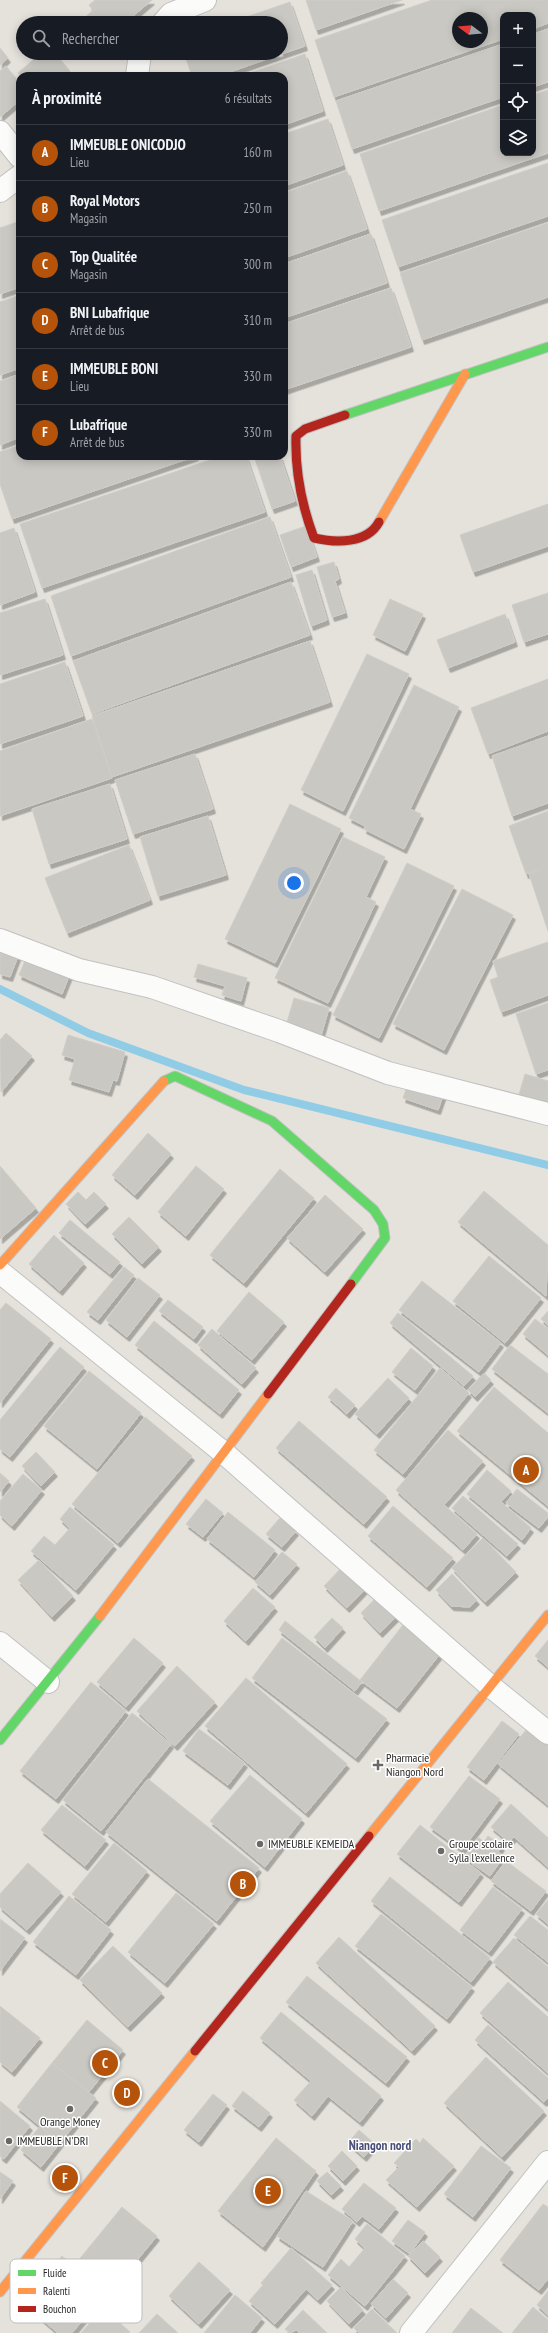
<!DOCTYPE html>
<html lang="fr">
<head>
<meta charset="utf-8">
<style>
	body { margin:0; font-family:"PT Sans Narrow",sans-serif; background:#242831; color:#f1f3f6 }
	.controls { position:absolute; right:12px; top:12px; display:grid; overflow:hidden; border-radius:8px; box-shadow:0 2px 10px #0003 }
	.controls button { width:36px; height:36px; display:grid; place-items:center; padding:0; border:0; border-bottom:1px solid #363941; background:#171b24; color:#f1f3f6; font:20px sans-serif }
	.compass { position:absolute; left:452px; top:12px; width:36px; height:36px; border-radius:50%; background:#171b24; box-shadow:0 2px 10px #0003; rotate:286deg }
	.you { position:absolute; left:294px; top:883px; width:14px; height:14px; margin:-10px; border:3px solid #fff; border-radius:50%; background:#1a73e8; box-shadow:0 0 0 6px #1a73e833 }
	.badge { display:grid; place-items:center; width:26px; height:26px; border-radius:50%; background:#b45309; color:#fff; font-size:13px; font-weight:700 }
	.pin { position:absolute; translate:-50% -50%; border:2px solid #fff; box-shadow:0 1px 4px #0006 }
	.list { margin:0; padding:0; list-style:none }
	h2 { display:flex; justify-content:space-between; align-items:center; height:52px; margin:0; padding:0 16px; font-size:17px }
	h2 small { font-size:13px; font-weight:400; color:#9ea1a6 }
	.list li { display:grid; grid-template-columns:26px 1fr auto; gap:12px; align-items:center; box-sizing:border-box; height:56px; padding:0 16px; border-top:1px solid #363941 }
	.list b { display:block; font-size:15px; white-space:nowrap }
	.list p { margin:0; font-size:13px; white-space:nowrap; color:#9ea1a6 }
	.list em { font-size:13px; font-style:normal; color:#9ea1a6 }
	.icon { flex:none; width:22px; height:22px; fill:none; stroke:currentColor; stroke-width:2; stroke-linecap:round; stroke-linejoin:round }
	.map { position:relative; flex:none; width:548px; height:2333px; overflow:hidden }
	.search { position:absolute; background:#171b24; box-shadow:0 2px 10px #0003; left:16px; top:16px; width:272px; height:44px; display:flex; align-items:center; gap:10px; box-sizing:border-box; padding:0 14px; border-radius:22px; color:#9ea1a6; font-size:15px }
	.panel { position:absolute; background:#171b24; box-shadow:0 2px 10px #0003; left:16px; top:72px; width:272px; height:388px; border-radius:12px }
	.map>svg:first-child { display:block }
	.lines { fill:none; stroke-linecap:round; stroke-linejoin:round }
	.stream { stroke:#90cce6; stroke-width:8 }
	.building { fill:#cac8c3; stroke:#d0cdc8; fill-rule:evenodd; filter:url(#shadow) }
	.street-casing { stroke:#c2c1c2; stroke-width:24 }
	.fast-casing { stroke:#c2c1c2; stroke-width:11 }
	.slow-casing { stroke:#c2c1c2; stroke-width:11 }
	.jam-casing { stroke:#c2c1c2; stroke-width:11 }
	.street { stroke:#fbfbfa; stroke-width:22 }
	.fast { stroke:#63d668; stroke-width:9 }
	.slow { stroke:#ff974d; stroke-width:9 }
	.jam { stroke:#b3261e; stroke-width:9 }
	.poi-dot { fill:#6a6866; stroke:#fff; stroke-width:1.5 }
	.labels { text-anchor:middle; stroke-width:3; stroke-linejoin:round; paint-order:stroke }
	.poi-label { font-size:12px; fill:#272727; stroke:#fff; text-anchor:start }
	.neighbourhood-label { font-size:13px; font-weight:bold; fill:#494f76; stroke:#fff }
	.key { fill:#fff; stroke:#bebebe; stroke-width:1 }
	.key-label { font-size:11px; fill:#272727 }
</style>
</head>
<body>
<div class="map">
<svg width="548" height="2333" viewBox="0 0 548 2333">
	<defs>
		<filter id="shadow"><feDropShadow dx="2.5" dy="4.5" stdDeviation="0" flood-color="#0004"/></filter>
	</defs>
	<rect width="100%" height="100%" fill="#e5e2dc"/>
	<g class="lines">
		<path class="stream" d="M0 989 88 1033 244 1090 548 1165"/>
	</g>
	<path class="building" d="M95 0H152L125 23H79L93 10 89 5Z
		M306 0H402L316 30Z
		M432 0H548V23L533 29V15H503V39L334 97 315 40ZM458 18H482V42H458Z
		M290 2 305 46 218 76H192L184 53H281V23H229Z
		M548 29V82L533 87V34Z
		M503 44V97L352 149 336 101Z
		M0 48 8 58 0 65Z
		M41 53H55L70 71 64 76H21L18 73Z
		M305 54 323 111 284 125V76H241Z
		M6 66 20 83V100L0 117V71Z
		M548 90V153L379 211 360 154 503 105V153H533V95Z
		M328 119 343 165 284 186V134Z
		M548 163V216L398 267 382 220Z
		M347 171 367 229 284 258V193Z
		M20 221V287L0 294V228Z
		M548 223V297L422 340 400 273Z
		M371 234 387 283 284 318V264Z
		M391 288 411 347 284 390V324Z
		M20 295V368L0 375V302Z
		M20 374V437L0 445V381Z
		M20 445V456H196L12 519 0 484V452Z
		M222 456H246L265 512 42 588 20 524Z
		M254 456H280L295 501 272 509Z
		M548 504V546L473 572 460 535Z
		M270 517 291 577 71 656 51 596Z
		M306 526 317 557 291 567 280 535Z
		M14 528 35 592 0 605V533Z
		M334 562 339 579 335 581 345 613 332 617 317 567Z
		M312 570 327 620 311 626 296 575Z
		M291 582 310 635 92 714 73 661Z
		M548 593V634L524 642 512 605Z
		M45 599 63 655 0 675V613Z
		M390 599 423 614 405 651 373 635Z
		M505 614 515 642 448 668 437 640Z
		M310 641 330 702 112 777 92 716Z
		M367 654 409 674 343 811 301 790Z
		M65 662 83 716 0 744V684Z
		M548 679V731L488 754 471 708Z
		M414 685 459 707 410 809 421 814 404 849 364 829 365 826 349 818Z
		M92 719 112 778 0 816V751Z
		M548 736V803L512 816 492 756Z
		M195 754 213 809 133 834 115 780Z
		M110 784 127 839 49 864 32 809Z
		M290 804 341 829 275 963 225 939Z
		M548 811V865L526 874 509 826Z
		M208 816 226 875 158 896 140 837Z
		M343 837 385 857 366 897 376 902 328 1003 275 978Z
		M129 845 150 900 67 933 45 878Z
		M407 863 454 886 379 1038 333 1015Z
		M548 867V931L529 874Z
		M462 889 513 915 444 1050 393 1024Z
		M548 942V995L501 1012 490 980 498 977 493 961Z
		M0 944 20 951 10 977 0 974Z
		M27 956 70 974 62 994 19 975Z
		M198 964 247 978 241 1001 222 995 225 986 194 977Z
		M294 998 329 1008 321 1036 286 1026Z
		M548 1003V1070L536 1074 516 1014Z
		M6 1033 32 1056 1 1092 0 1040Z
		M68 1035 125 1052 117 1081 113 1080 109 1092 69 1080 75 1059 62 1055Z
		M525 1074 548 1081V1110L517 1101Z
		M409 1081 444 1093 438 1110 403 1098Z
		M148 1133 171 1154 135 1195 112 1175Z
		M0 1166 36 1208 0 1239Z
		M196 1166 224 1189 186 1236 158 1212Z
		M280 1169 314 1198 244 1283 210 1255Z
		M484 1191 548 1245 546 1296 458 1222Z
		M78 1192 86 1200 94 1192 106 1204 85 1224 66 1204Z
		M325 1195 363 1229 325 1272 287 1238Z
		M129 1217 159 1247 142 1264 112 1234Z
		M70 1220 120 1262 110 1274 59 1233Z
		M54 1235 84 1263 60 1291 29 1264Z
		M489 1256 541 1298 505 1343 453 1301Z
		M124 1267 134 1275 98 1320 87 1312Z
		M138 1278 160 1295 127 1337 106 1320Z
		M422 1281 501 1343 479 1372 399 1310Z
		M249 1292 284 1322 252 1360 217 1331Z
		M168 1300 203 1327 194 1339 159 1311Z
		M6 1303 51 1339 0 1403V1310Z
		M548 1311V1325L541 1319Z
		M398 1313 473 1376 464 1386 390 1323Z
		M535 1319 548 1329V1355L523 1334Z
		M154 1321 239 1390 220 1414 135 1345Z
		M212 1329 256 1368 242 1384 198 1345Z
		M510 1345 548 1374V1413L492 1369Z
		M60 1347 84 1367 10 1457 0 1449V1420Z
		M411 1348 433 1366 415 1390 392 1372Z
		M440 1368 469 1393 403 1474 374 1450Z
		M89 1371 141 1413 97 1469 44 1426Z
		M484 1373 491 1380 475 1397 468 1390Z
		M388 1378 409 1398 377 1434 355 1414Z
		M494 1387 548 1433V1506L457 1431Z
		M336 1388 355 1405 347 1414 328 1397Z
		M145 1417 192 1456 118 1543 72 1504Z
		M299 1421 387 1497 364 1524 276 1448Z
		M448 1430 483 1461 444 1505 477 1534 463 1550 396 1490Z
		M36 1452 55 1472 41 1486 22 1466Z
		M487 1470 511 1491 501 1502 531 1528 522 1540 467 1494Z
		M0 1473 9 1481 0 1492Z
		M23 1474 42 1490 12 1526 0 1515V1501Z
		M517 1489 548 1513V1517L539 1528 506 1503Z
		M463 1496 518 1544 507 1556 452 1508Z
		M206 1499 223 1513 203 1537 186 1524Z
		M393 1506 453 1558 427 1587 368 1536Z
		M70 1507 114 1545 76 1590 31 1551 44 1536 55 1545 70 1528 60 1519Z
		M228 1512 275 1550 254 1577 207 1539Z
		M280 1518 296 1531 282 1547 266 1534Z
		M483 1538 516 1572 485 1602 452 1568Z
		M282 1552 297 1564 270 1595 255 1582Z
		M39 1560 73 1596 52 1617 18 1580Z
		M347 1562 370 1584 347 1608 324 1586Z
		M452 1574 477 1600 470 1607 451 1606 436 1590Z
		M253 1588 275 1607 246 1641 224 1621Z
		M380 1594 399 1614 380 1633 361 1613Z
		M332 1618 343 1628 325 1648 314 1637Z
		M285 1621 362 1682 355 1691 279 1630Z
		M403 1625 440 1654 397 1708 360 1680Z
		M134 1638 163 1663 126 1707 97 1682Z
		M282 1638 387 1719 356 1758 252 1678Z
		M548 1640V1667L535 1656Z
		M177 1666 215 1702 175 1746 137 1711Z
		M246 1678 347 1764 306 1813 205 1726Z
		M91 1682 126 1711 56 1799 20 1771Z
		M132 1713 171 1744 101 1831 63 1800Z
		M502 1721 519 1734 484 1780 467 1767Z
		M531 1724 548 1738V1805L498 1764Z
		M199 1729 245 1763 228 1785 183 1751Z
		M250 1775 302 1819 265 1867 210 1821Z
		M469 1776 500 1799 462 1850 430 1827Z
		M148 1779 259 1868 217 1921 106 1832Z
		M511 1804 548 1838V1867L514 1837 509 1842 491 1827Z
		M62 1805 106 1840 85 1866 41 1830Z
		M420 1825 481 1873 459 1902 397 1854Z
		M488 1836 502 1846 498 1852 504 1856 490 1876 464 1858 478 1837 484 1842Z
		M114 1843 147 1871 106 1922 72 1894Z
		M506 1861 546 1891 531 1911 491 1881Z
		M28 1863 61 1892 27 1930 0 1907V1894Z
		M390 1877 490 1958 471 1982 371 1901Z
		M493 1887 522 1909 489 1952 460 1930Z
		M176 1893 214 1924 165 1983 128 1952Z
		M69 1896 111 1930 76 1975 33 1942Z
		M548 1900V1924L536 1914Z
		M381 1914 472 1987 447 2019 355 1946Z
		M530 1916 548 1930V1962L514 1935Z
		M0 1919 25 1938 0 1971Z
		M339 1937 435 2026 412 2051 316 1963Z
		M514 1938 548 1967V2009L493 1962Z
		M113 1946 162 1993 128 2027 80 1980Z
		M307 1976 407 2057 386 2083 286 2002Z
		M508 1982 548 2017V2073L480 2013Z
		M0 2006 40 2038 12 2072 0 2062Z
		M281 2012 381 2096 360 2122 328 2096 312 2116 294 2100 311 2081 260 2038Z
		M87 2020 123 2050 89 2092 52 2063Z
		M488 2025 548 2078V2098L544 2102 475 2040Z
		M486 2057 544 2111 502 2157 444 2103Z
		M52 2063 96 2098 60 2143 17 2107Z
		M243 2091 270 2113 259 2127 232 2106Z
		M213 2094 227 2105 199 2142 184 2130Z
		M0 2101 30 2126 4 2159 0 2156Z
		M40 2126 60 2143 41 2167 21 2150Z
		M359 2130 375 2144 364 2157 348 2143Z
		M276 2138 316 2171 263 2247 218 2211Z
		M423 2138 454 2166 417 2207 386 2180 399 2167 394 2163 416 2139 420 2143Z
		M481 2146 511 2168 473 2217 444 2194Z
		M342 2151 357 2166 343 2181 328 2166Z
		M0 2172 13 2181 0 2199Z
		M327 2172 341 2186 331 2195 317 2181Z
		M364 2183 396 2208 379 2229 362 2216 357 2222 342 2209Z
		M306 2191 353 2221 323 2267 277 2236Z
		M543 2204 548 2207V2279L539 2290 500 2260Z
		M122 2207 157 2236 112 2291 77 2262Z
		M408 2220 425 2232 410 2254 392 2241Z
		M367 2224 405 2256 365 2306 328 2275 341 2259 349 2267 365 2248 355 2239Z
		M423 2241 440 2257 425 2273 408 2256Z
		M291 2248 332 2285 318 2300 306 2289 275 2324 249 2301 263 2285 261 2283Z
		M62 2256 106 2292 72 2333H58L37 2315 58 2290 44 2278Z
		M199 2262 230 2290 199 2324 169 2296Z
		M393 2279 408 2293 386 2318 371 2304Z
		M341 2287 363 2310 349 2324 327 2301Z
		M548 2291V2315L537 2305Z
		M235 2295 262 2318 250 2333H204Z
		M533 2307 548 2320V2333H512Z
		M103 2308 130 2332 128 2333H81Z
		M471 2308 503 2333H452Z
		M372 2309 397 2333H359L354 2328Z
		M303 2310 327 2333H300L296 2330 290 2333 285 2329Z
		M157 2314 178 2333H139Z"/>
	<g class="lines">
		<g class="street-casing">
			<path id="street" d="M163 23 171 14 205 0
				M137 76 140 53
				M0 132 20 157
				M0 191 20 176
				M0 940 79 970 152 987 279 1031 388 1073 548 1114
				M0 1272 224 1453 489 1685 548 1733
				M0 1643 48 1682
				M411 2333 548 2162"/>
		</g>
		<g class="fast-casing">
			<path id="fast" d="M345 415 548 347
				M164 1081 175 1076 272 1121 374 1210 383 1224 385 1238 351 1284
				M0 1740 100 1616"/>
		</g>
		<g class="slow-casing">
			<path id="slow" d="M379 522 465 374
				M0 1265 164 1081
				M100 1616 268 1394
				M369 1836 548 1615
				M0 2292 195 2051"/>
		</g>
		<g class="jam-casing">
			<path id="jam" d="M345 415 305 429 296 436C295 471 302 506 314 538 336 543 367 544 379 522
				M268 1394 351 1284
				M195 2051 369 1836"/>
		</g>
		<use href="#street" class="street"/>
		<use href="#fast" class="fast"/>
		<use href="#slow" class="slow"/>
		<use href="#jam" class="jam"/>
	</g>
	<g class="poi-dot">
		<path d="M376 1759h4v4h4v4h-4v4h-4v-4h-4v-4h4z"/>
		<circle cx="260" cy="1844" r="4"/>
		<circle cx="441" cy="1851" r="4"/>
		<circle cx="70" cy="2109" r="4"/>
		<circle cx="9" cy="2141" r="4"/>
	</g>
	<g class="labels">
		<g class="poi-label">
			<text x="386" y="1762">Pharmacie<tspan x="386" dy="14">Niangon Nord</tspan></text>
			<text x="268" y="1848">IMMEUBLE KEMEIDA</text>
			<text x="449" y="1848">Groupe scolaire<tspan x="449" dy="14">Sylla l’exellence</tspan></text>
			<text x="70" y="2126" text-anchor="middle">Orange Money</text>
			<text x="17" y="2145">IMMEUBLE N'DRI</text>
		</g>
		<g class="neighbourhood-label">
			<text x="380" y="2150">Niangon nord</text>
		</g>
	</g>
	<rect x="10" y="2259" width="132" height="64" rx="6" class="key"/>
	<rect x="18" y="2270" width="18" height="6" fill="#63d668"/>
	<rect x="18" y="2288" width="18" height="6" fill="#ff974d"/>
	<rect x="18" y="2306" width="18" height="6" fill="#b3261e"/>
	<g class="key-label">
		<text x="43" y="2277">Fluide</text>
		<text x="43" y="2295">Ralenti</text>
		<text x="43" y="2313">Bouchon</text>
	</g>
</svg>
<div class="controls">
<button>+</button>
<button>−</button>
<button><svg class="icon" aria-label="locate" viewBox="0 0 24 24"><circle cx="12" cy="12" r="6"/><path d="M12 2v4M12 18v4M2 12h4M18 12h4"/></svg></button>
<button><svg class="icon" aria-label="layers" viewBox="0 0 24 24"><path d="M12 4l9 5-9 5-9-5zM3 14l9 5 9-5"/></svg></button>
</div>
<svg class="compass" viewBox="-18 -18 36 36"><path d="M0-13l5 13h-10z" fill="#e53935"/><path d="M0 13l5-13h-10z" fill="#9ea1a6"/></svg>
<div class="you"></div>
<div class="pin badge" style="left:526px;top:1470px">A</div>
<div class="pin badge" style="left:243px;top:1884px">B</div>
<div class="pin badge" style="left:105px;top:2063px">C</div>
<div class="pin badge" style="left:127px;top:2093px">D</div>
<div class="pin badge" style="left:268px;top:2191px">E</div>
<div class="pin badge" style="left:65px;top:2178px">F</div>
<div class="search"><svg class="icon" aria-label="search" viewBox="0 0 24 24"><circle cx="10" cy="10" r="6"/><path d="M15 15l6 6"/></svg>Rechercher</div>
<section class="panel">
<h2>À proximité<small>6 résultats</small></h2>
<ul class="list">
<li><span class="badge">A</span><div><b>IMMEUBLE ONICODJO</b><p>Lieu</p></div><em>160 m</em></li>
<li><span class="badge">B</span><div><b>Royal Motors</b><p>Magasin</p></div><em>250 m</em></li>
<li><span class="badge">C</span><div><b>Top Qualitée</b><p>Magasin</p></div><em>300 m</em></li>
<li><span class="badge">D</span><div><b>BNI Lubafrique</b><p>Arrêt de bus</p></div><em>310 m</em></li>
<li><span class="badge">E</span><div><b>IMMEUBLE BONI</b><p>Lieu</p></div><em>330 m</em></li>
<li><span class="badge">F</span><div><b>Lubafrique</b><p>Arrêt de bus</p></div><em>330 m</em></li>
</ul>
</section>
</div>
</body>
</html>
